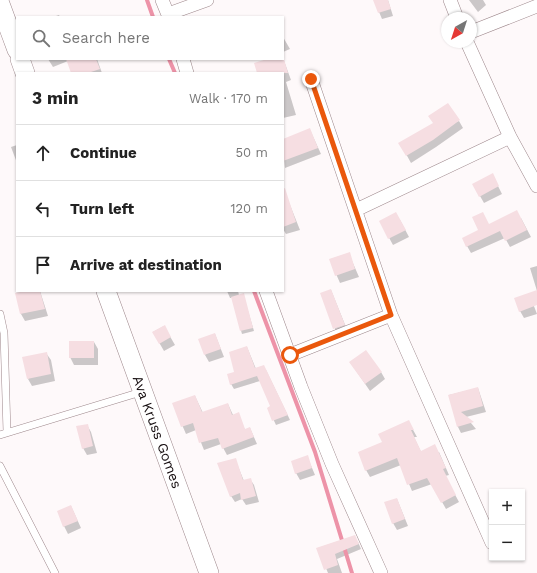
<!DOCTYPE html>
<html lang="en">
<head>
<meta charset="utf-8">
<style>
	body { margin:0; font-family:"Work Sans",sans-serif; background:#f2f2f2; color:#222 }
	.controls { position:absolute; right:12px; bottom:12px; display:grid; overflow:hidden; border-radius:0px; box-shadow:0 1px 3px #0004 }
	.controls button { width:36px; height:36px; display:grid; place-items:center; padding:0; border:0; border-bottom:1px solid #e0e0e0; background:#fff; color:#222; font:20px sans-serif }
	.compass { position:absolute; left:441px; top:12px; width:36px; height:36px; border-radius:50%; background:#fff; box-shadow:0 1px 3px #0004; rotate:219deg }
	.stop { position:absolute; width:12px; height:12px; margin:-9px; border:3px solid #ea580c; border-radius:50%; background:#fff }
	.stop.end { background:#ea580c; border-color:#fff; box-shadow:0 1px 4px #0008 }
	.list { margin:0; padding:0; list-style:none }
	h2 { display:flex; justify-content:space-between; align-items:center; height:52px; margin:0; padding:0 16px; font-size:17px }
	h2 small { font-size:13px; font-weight:400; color:#767676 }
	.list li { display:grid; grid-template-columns:26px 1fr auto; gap:12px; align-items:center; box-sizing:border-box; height:56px; padding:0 16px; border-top:1px solid #e0e0e0 }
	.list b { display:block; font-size:15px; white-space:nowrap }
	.list em { font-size:13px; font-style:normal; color:#767676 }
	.icon { flex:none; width:22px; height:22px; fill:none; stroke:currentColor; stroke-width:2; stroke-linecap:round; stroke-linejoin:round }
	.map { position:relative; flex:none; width:537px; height:573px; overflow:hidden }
	.search { position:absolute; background:#fff; box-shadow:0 1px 3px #0004; left:16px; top:16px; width:268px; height:44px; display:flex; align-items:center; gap:10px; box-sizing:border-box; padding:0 14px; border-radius:0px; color:#767676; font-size:15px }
	.panel { position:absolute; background:#fff; box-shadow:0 1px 3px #0004; left:16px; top:72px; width:268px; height:220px; border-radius:0px }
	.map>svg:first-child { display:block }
	.shadow { fill:#0003 }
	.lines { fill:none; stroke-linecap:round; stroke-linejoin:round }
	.stream { stroke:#ed93a8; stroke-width:4 }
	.building { fill:#f6dee2 }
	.lane-casing { stroke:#9e888c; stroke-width:8 }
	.street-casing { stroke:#9e888c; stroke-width:14 }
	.secondary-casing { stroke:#9e888c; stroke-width:20 }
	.lane { stroke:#fff; stroke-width:7 }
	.street { stroke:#fff; stroke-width:13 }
	.secondary { stroke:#fff; stroke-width:19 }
	.route { stroke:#ea580c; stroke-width:5 }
	.labels { text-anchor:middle; stroke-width:3.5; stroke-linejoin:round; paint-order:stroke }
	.street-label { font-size:14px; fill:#160e10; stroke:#fef9fa }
</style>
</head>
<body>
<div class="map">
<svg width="537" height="573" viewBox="0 0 537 573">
	<rect width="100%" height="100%" fill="#fef9fa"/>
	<path class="shadow" d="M374 0H388L393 16 382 19Z
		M469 0H483L486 5 478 12Z
		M59 15 60 17H53Z
		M283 37 290 49 283 52Z
		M283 58 291 80 286 82 296 115 283 118V73H257L271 59Z
		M48 59H97L102 73H72L68 61 53 67Z
		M459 121 463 128 436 147 411 163 400 143Z
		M310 130 321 154 285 168 283 147Z
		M17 145V163L11 147Z
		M496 182 502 194 484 203 480 196Z
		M290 205 300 230 286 234 283 229V207Z
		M521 218 531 237 510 247 505 238 471 253 467 246 490 225Z
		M400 220 409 237 393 245 380 221Z
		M349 254 359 277 340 283 330 260Z
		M537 266V291L530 268Z
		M331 290 348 332 338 336 321 294Z
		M31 291H40L48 316 25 321 21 314 16 294Z
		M227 291H238L239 295 243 294 254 331 242 334 232 298H230Z
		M532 301 537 314 524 318 520 311Z
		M164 326 175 345 164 351 153 332Z
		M215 334 224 357 209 362 205 355Z
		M94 342 98 349V365H74L70 357Z
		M247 347 256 369 266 370 290 420 276 425 268 408 272 407 260 381 234 389 231 384Z
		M46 353 51 360 55 381 32 386 28 379Z
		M350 362 381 372 385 379 370 391Z
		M478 388 486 412 466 417 476 429 461 433 458 427 449 395Z
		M195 396 203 413 228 404 233 415 238 414 245 430 250 428 257 444 227 455 221 444 204 450 196 430 186 434 173 404Z
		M87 425 91 432 97 453 87 455 83 448Z
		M412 428 417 437H414L421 452H439L449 475 445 476 459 502 446 509 432 484 412 491 401 465 370 477 366 470 383 443Z
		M307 456 315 475 300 480 296 473Z
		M235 459 244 481 250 479 254 485 259 502 246 505 242 499 235 502 231 496Z
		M397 499 408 526 397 530 393 523Z
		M71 506 81 528 68 534 64 526Z
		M358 542 361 549 337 559 342 573H328L318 549Z"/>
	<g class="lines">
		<path class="stream" d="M147 0 153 17
			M169 59 175 73
			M254 291 315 452 352 573"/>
	</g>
	<path class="building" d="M373 0H388L391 9 378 13Z
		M66 59H96L100 69 88 73H71Z
		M267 59H284L288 73H257L254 63Z
		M448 103 460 120 433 140 406 156 398 143 433 123 428 116Z
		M310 128 318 148 283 161V139Z
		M493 173 499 186 479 197 472 184Z
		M285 188 296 222 283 227V189Z
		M517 210 527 230 505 241 500 231 466 247 462 238 478 230 472 217 483 212 489 224Z
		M396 212 406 230 388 239 379 221Z
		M350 252 355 269 335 276 329 259Z
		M331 289 345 325 333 329 320 293Z
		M537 290V305L519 312 514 298Z
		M26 291H40L45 309 20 314 15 293Z
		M244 293 253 328 240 331 231 297Z
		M165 325 171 337 159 344 152 332Z
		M215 333 221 349 204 355 198 339Z
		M69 341H94V358H69Z
		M247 346 255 368 264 365 288 415 272 421 267 408 270 406 257 376 230 385 227 374 234 372 229 352Z
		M366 350 382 372 365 384 349 362Z
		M47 352 51 374 27 379 22 357Z
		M478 387 483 406 461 412 474 422 457 427 448 395Z
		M195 395 202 412 228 403 232 415 239 412 245 429 250 427 254 437 222 449 218 438 199 443 193 423 181 427 172 403Z
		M409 420 414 430H411L421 451 435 444 446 468 443 469 456 495 441 503 427 478 407 485 397 458 365 471 358 452 382 442 378 434Z
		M88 424 93 446 82 449 76 426Z
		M308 455 312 468 295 474 291 461Z
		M236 458 243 480 251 478 256 496 241 500 240 493 230 497 217 463Z
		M397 498 405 519 392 524 384 502Z
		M71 505 78 521 63 527 57 511Z
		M355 535 359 544 335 554 338 565 324 570 316 548Z"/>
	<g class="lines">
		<g class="lane-casing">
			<path id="lane" d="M0 314 4 333 7 432
				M0 435 141 392
				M0 466 55 573"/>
		</g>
		<g class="street-casing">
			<path id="street" d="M162 0 169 17
				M450 0 457 18
				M168 14 207 0
				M471 32 537 6
				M467 42 510 137 537 186
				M183 59 187 73
				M311 79 391 315 492 543
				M356 210 510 137
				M266 291 301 387 332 464 381 573
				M290 355 391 315"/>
		</g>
		<g class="secondary-casing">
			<g id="secondary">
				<path d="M0 4 17 50"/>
				<path d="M20 59 25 73"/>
				<path id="s1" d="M106 291 209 573"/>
			</g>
		</g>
		<use href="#lane" class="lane"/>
		<use href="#street" class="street"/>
		<use href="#secondary" class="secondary"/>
	</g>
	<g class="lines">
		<path class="route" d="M290 355 391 315 311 79"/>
	</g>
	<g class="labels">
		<g class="street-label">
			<text dy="5" stroke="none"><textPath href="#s1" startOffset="150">Ava Kruss Gomes</textPath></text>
		</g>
	</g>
</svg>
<div class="controls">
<button>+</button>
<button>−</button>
</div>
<svg class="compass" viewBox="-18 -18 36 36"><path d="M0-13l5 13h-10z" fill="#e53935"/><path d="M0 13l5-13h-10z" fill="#767676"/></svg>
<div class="stop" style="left:290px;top:355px"></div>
<div class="stop end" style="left:311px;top:79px"></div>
<div class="search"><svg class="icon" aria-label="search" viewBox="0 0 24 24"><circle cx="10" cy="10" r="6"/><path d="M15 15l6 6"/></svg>Search here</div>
<section class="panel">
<h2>3 min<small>Walk · 170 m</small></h2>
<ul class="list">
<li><svg class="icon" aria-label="ahead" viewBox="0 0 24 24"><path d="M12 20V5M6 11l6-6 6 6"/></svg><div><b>Continue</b></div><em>50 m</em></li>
<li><svg class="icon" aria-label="left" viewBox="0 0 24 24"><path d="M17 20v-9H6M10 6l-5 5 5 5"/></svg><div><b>Turn left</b></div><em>120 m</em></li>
<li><svg class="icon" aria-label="arrive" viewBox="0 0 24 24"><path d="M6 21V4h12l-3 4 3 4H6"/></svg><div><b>Arrive at destination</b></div></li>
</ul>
</section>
</div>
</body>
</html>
